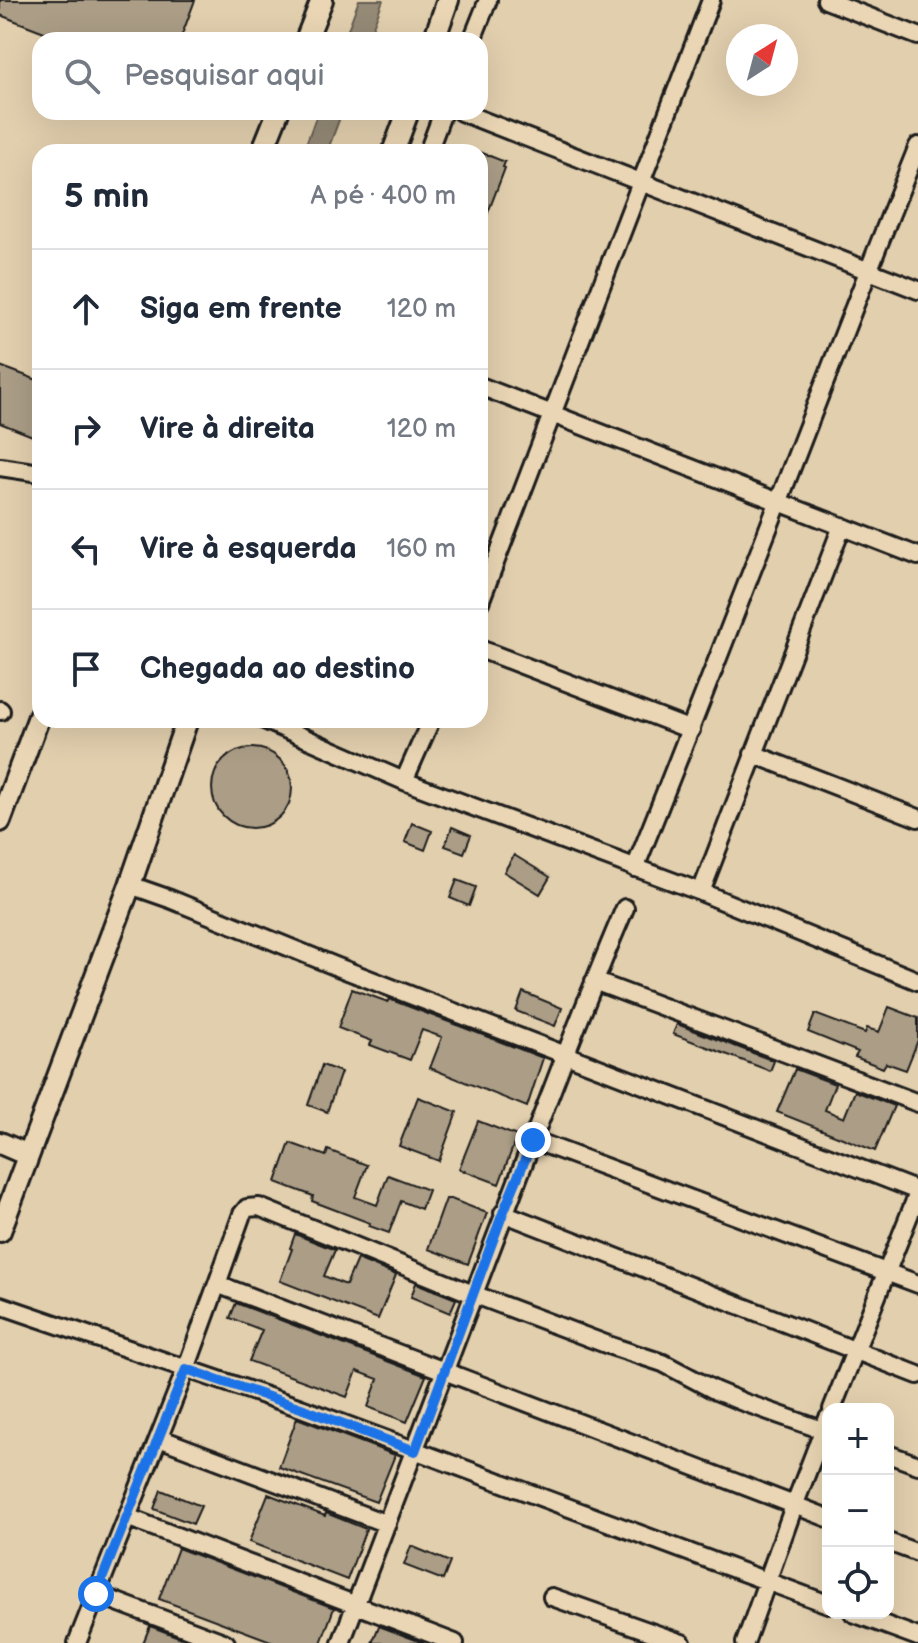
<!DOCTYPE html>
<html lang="pt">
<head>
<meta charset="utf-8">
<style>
	body { margin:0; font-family:"Balsamiq Sans",sans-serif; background:#f6f6f7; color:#1f2937 }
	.controls { position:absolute; right:24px; bottom:24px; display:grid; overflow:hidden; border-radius:16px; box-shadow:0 8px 32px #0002 }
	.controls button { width:72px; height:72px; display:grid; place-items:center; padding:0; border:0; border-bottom:2px solid #e0e1e3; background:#fff; color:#1f2937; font:40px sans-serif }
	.compass { position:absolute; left:726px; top:24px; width:72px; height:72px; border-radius:50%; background:#fff; box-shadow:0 8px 32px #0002; rotate:36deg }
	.stop { position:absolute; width:24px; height:24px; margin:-18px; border:6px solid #1a73e8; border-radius:50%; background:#fff }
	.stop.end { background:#1a73e8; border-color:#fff; box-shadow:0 2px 8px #0008 }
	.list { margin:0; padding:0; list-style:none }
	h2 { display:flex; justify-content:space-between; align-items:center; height:104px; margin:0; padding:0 32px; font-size:34px }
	h2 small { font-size:26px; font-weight:400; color:#747a83 }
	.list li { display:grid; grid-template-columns:52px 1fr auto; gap:24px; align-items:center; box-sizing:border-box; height:120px; padding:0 32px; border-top:2px solid #e0e1e3 }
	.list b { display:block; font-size:30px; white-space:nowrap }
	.list em { font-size:26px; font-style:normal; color:#747a83 }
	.icon { flex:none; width:44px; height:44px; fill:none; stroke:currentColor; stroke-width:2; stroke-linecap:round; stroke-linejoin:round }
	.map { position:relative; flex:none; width:918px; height:1643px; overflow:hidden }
	.search { position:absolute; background:#fff; box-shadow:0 8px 32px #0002; left:32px; top:32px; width:456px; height:88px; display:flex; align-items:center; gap:20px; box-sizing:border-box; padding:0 28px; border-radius:24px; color:#747a83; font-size:30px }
	.panel { position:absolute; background:#fff; box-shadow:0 8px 32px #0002; left:32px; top:144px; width:456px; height:584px; border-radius:24px }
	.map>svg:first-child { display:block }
	.water { fill:#958a76; stroke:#655e52; stroke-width:2 }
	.building { fill:#ab9d86; stroke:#1c1c1c; stroke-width:2 }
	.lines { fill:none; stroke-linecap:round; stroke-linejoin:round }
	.minor-casing { stroke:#1c1c1c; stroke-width:22 }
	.major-casing { stroke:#1c1c1c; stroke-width:26 }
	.minor { stroke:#ead6b4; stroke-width:16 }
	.major { stroke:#ead6b4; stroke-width:20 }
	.route { stroke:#1a73e8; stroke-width:10 }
</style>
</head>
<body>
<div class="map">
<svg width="918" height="1643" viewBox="0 0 918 1643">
	<rect width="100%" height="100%" fill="#e2cfae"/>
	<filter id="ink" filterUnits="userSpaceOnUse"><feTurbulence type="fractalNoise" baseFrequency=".0125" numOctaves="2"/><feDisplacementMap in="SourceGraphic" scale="16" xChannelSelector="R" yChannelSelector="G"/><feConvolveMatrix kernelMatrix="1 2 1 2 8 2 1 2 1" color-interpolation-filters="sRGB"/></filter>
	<g filter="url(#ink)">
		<path class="water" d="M359 0H383L368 40H344Z
			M318 112H342L327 152H303Z"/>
		<path class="building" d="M0 0H195L180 40H65L0 15Z
			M480 152 505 162 503 167 505 168 481 231Z
			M0 366 40 381V439L0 423Z
			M212 788a40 40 0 1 1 80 0a40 40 0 1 1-80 0Z
			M412 823 432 831 425 850 405 842Z
			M452 827 471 835 464 853 445 846Z
			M514 855 550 877 540 894 504 872Z
			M457 880 476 887 469 906 450 898Z
			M352 989 388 1002 389 999 543 1058 527 1107 430 1068 442 1037 422 1030 410 1060 370 1045 372 1041 338 1028Z
			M523 992 562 1008 555 1026 516 1011Z
			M889 1007 918 1018V1040L906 1070 886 1063 883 1068 855 1057 858 1052 808 1032 815 1014 865 1033 867 1028 879 1032Z
			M677 1024 774 1061 770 1071 673 1034Z
			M322 1065 341 1072 327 1112 308 1105Z
			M795 1069 835 1084 825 1110 844 1118 855 1091 894 1106 875 1151 777 1112Z
			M418 1097 457 1112 439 1161 399 1146Z
			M478 1121 517 1136 499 1184 459 1169Z
			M290 1143 326 1156 328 1150 367 1165 355 1197 377 1205 388 1175 428 1190 421 1209 401 1201 389 1233 369 1226 370 1223 312 1201 313 1196 276 1182Z
			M446 1199H451L487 1213 468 1264 428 1249Z
			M295 1234 335 1250 324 1276 336 1281 346 1285 357 1259 396 1275 378 1319 280 1281 292 1249 290 1248Z
			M416 1283 456 1299 450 1313 411 1297Z
			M236 1303 426 1376 407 1422 368 1407 378 1379 357 1371 347 1397 249 1361 262 1330 230 1318Z
			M297 1418 395 1455 376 1502 279 1467Z
			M161 1490 201 1506 193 1524 154 1509Z
			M268 1494 325 1516 326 1513 366 1529 347 1580 249 1542Z
			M411 1546 450 1562 443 1580 404 1565Z
			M178 1548 334 1608 321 1643H276L159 1599Z
			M150 1626 192 1642V1643H143Z
			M379 1626 424 1643H372Z"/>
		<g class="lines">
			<g class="minor-casing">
				<path id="minor" d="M826 0 918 36
					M472 40 488 0
					M461 112 918 290
					M428 152 443 112
					M480 386 918 556
					M0 467 40 473
					M480 602 711 0
					M480 649 691 730
					M0 710 1 711
					M264 720 404 781 701 892 918 981
					M753 754 918 818
					M404 781 431 720
					M635 868C732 628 821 386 918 146
					M130 885 170 899 335 966 918 1191
					M701 892 842 526
					M594 981 918 1103
					M533 1140 918 1284
					M503 1213 918 1375
					M217 1284 242 1214 247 1208 259 1207 473 1294 611 1346 663 1363 716 1391 743 1402 828 1432
					M0 1305 301 1408 828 1604
					M832 1409 918 1193
					M159 1438 387 1524
					M888 1454 918 1465
					M127 1517 455 1643
					M888 1542 918 1553
					M96 1594 226 1643
					M552 1597 682 1643
					M853 1613 918 1637
					M77 1643 186 1369 217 1284 828 1518
					M341 1643C406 1475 468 1307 533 1139 563 1062 592 984 625 908
					M745 1643 794 1506 828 1418"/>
			</g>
			<g class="major-casing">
				<path id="major" d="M306 40 322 0
					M434 40 448 0
					M262 152 278 112
					M393 152 408 112
					M0 821 40 714
					M0 1143 28 1155
					M0 1231 130 885 187 720"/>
			</g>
			<use href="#minor" class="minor"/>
			<use href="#major" class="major"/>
		</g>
	</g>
	<g class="lines" filter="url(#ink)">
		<path class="route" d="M96 1594 186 1369 301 1408 415 1451 503 1213 533 1140"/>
	</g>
</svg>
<div class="controls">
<button>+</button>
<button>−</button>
<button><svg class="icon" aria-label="locate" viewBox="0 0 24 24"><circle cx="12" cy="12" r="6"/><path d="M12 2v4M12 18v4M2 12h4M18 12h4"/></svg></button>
</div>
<svg class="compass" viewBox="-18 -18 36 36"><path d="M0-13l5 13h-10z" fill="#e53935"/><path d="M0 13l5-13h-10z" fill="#747a83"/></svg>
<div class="stop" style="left:96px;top:1594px"></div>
<div class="stop end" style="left:533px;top:1140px"></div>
<div class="search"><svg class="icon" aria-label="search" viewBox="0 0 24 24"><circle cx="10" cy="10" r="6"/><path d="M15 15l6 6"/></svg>Pesquisar aqui</div>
<section class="panel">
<h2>5 min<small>A pé · 400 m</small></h2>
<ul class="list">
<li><svg class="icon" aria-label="ahead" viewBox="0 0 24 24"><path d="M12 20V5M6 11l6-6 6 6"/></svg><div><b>Siga em frente</b></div><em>120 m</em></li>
<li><svg class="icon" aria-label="right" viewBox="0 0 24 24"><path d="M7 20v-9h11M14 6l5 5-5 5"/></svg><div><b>Vire à direita</b></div><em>120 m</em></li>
<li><svg class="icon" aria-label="left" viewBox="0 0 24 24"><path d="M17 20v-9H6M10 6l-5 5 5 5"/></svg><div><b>Vire à esquerda</b></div><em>160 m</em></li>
<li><svg class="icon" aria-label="arrive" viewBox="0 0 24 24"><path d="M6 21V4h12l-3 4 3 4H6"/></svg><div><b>Chegada ao destino</b></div></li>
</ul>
</section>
</div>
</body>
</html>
